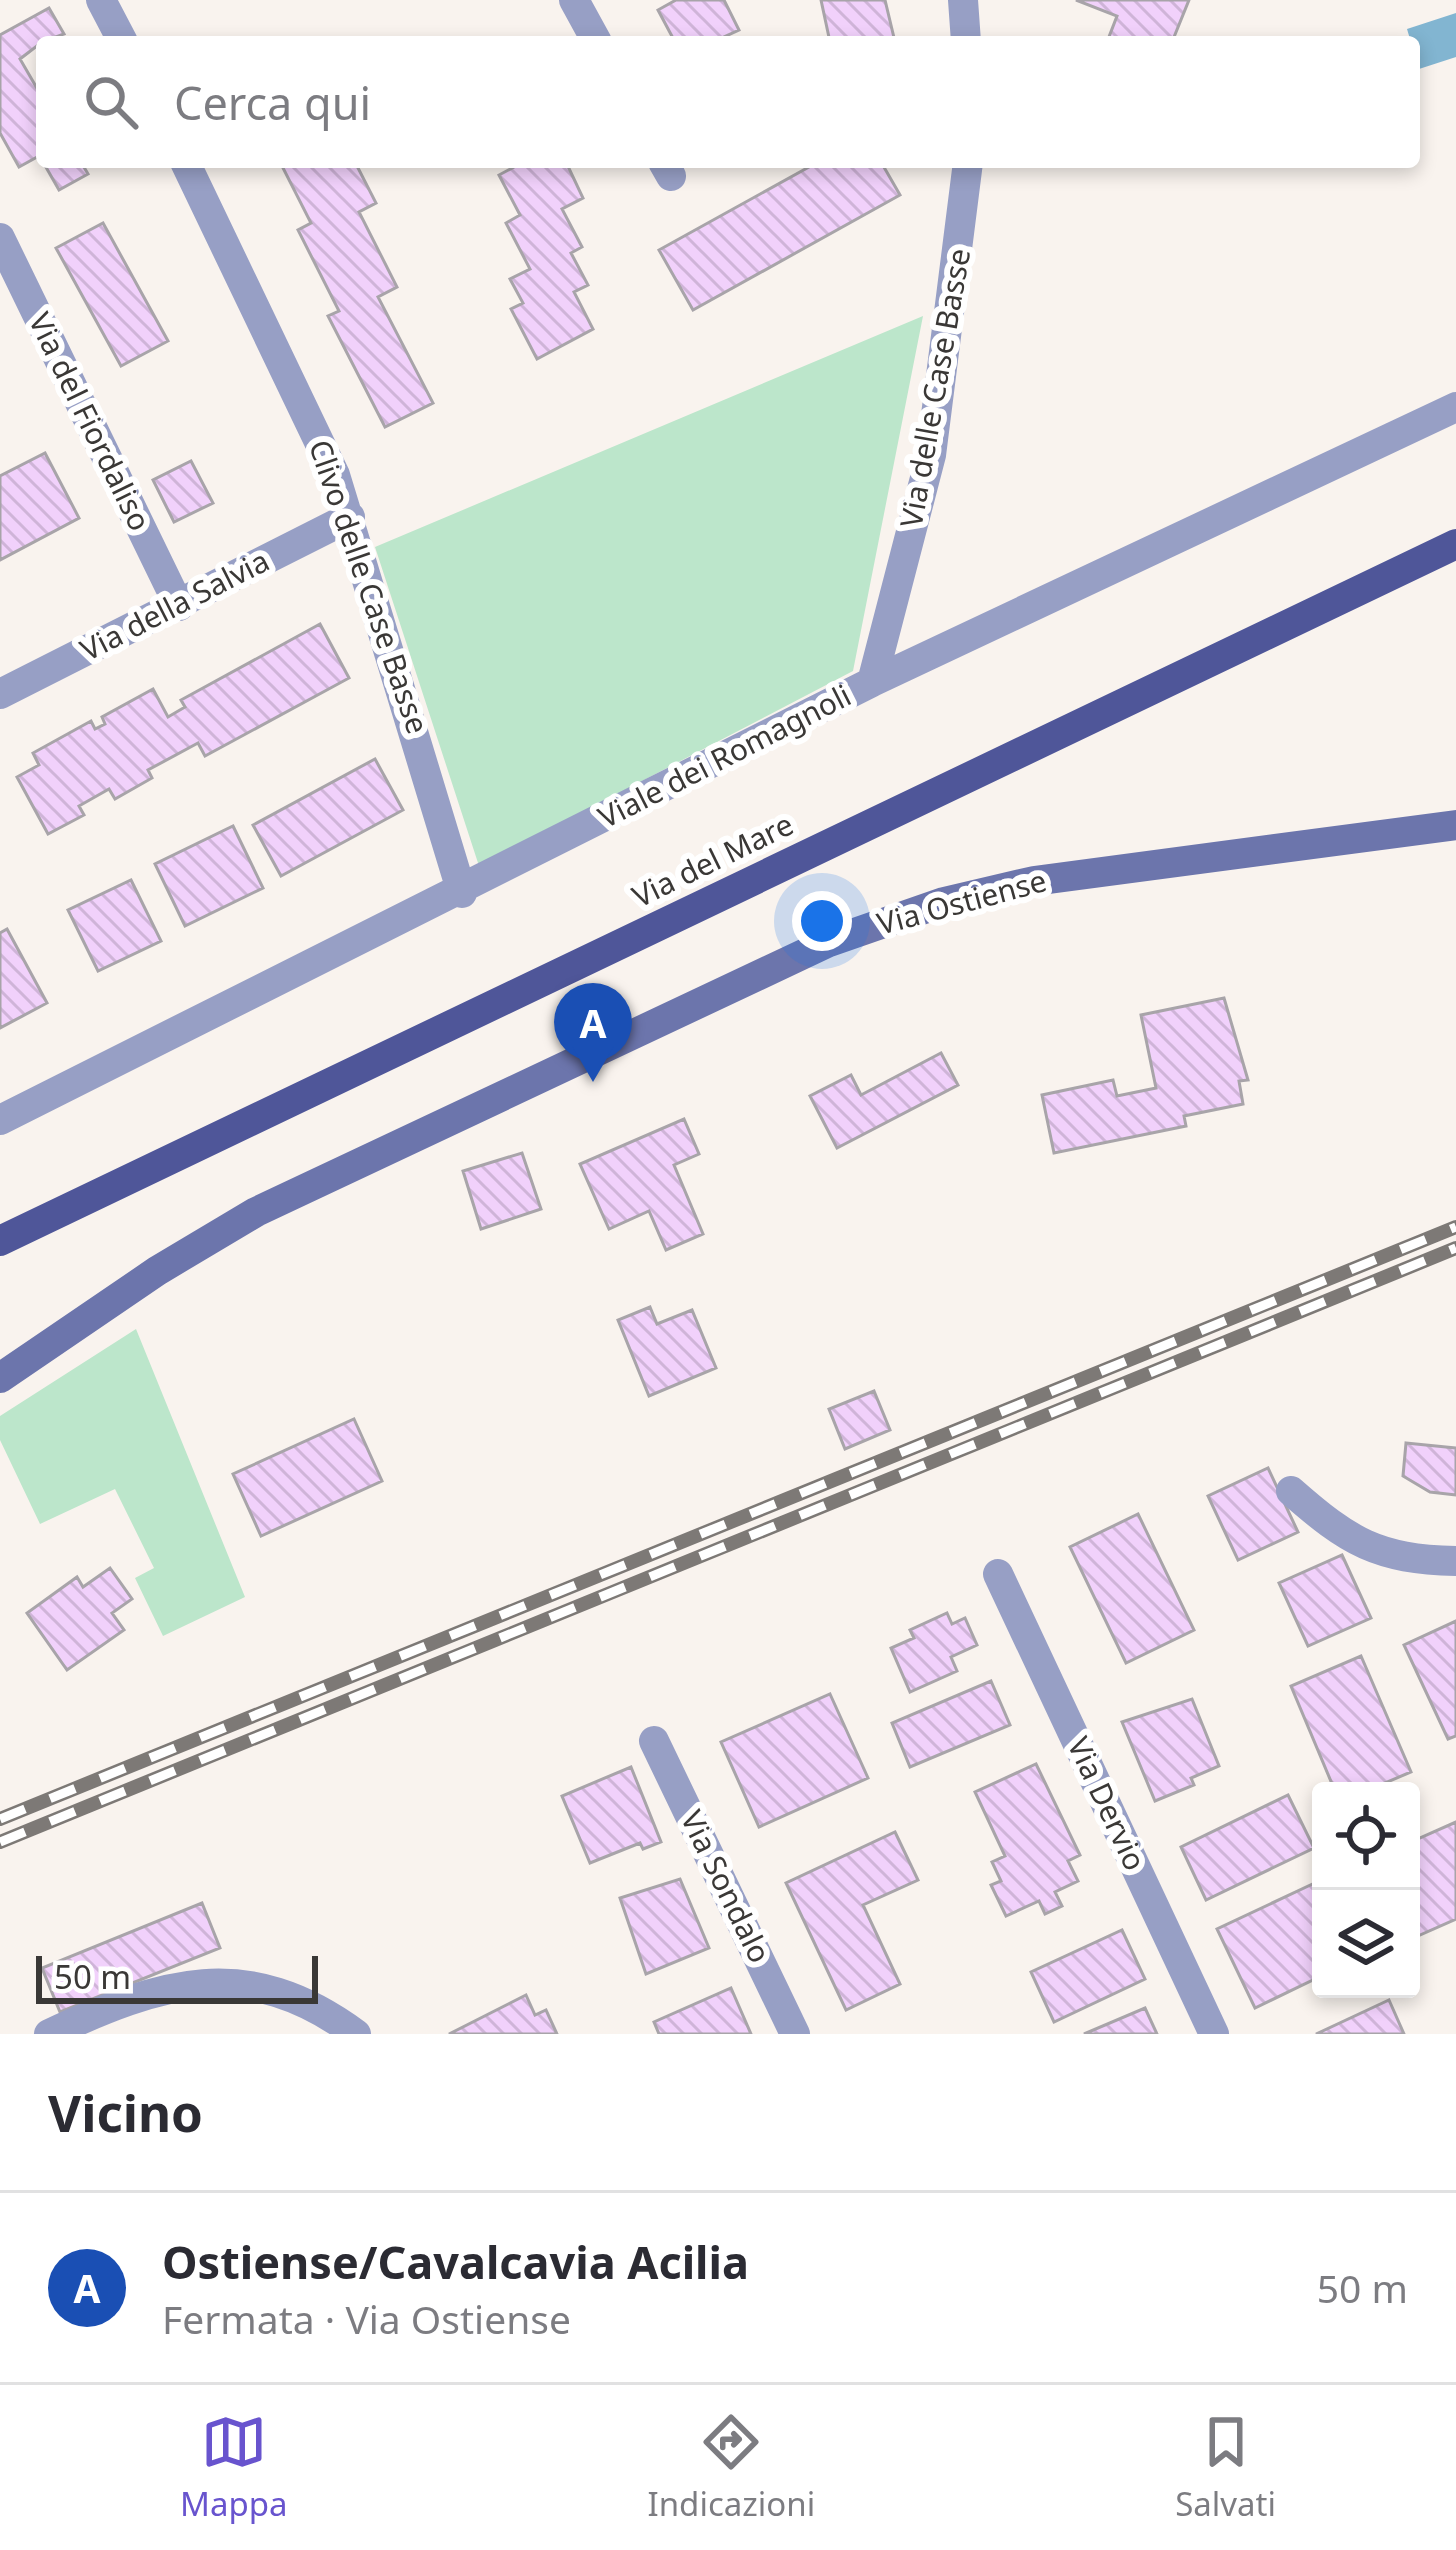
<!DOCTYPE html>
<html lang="it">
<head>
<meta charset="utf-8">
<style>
	body { margin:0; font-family:"Noto Sans",sans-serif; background:#f2f2f3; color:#2b2b33 }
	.controls { position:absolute; right:36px; bottom:36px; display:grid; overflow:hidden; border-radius:12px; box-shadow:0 6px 18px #0003 }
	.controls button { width:108px; height:108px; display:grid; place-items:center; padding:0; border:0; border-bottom:3px solid #e1e1e2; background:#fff; color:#2b2b33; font:60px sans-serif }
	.scale { position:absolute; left:36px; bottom:30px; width:282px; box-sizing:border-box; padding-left:12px; border:6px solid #3a3836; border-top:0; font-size:33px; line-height:42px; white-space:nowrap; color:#3a3836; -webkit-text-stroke:9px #fff; paint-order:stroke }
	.you { position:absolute; left:822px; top:921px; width:42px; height:42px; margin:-30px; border:9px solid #fff; border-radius:50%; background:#1a73e8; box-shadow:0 0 0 18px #1a73e833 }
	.badge { display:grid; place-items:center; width:78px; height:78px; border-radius:50%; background:#6854ce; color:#fff; font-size:39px; font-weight:700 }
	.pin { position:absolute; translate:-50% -99px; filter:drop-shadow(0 3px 6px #0008) }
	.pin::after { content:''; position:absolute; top:63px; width:42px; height:36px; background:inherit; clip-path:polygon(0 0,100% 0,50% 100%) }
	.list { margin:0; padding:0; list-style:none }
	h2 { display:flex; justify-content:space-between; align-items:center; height:156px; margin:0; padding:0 48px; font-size:51px }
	h2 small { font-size:39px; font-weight:400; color:#7c7c81 }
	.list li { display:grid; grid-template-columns:78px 1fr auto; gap:36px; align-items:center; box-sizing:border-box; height:192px; padding:0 48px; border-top:3px solid #e1e1e2 }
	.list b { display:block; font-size:45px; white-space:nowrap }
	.list p { margin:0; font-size:39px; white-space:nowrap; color:#7c7c81 }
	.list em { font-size:39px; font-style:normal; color:#7c7c81 }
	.icon { flex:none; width:66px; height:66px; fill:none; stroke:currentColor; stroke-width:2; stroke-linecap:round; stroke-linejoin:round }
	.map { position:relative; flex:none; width:1456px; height:2034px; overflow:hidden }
	.search { position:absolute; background:#fff; box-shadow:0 6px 18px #0003; left:36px; right:36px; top:36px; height:132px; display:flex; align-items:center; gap:30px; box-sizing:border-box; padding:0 42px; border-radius:12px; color:#7c7c81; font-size:45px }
	.sheet { height:348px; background:#fff }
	nav { display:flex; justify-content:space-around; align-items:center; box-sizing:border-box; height:168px; border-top:3px solid #e1e1e2; background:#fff; font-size:33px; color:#7c7c81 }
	nav a { display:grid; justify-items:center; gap:6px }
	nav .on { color:#6854ce }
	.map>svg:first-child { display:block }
	.green { fill:#bce6cb }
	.water { fill:#82b5d1 }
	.building { fill:url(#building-back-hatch); stroke:#a8a4a9; stroke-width:3 }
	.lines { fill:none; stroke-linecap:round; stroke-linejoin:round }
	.minor { stroke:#979fc5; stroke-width:30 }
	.secondary { stroke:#6c75ac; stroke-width:30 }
	.primary { stroke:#4f5699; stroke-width:30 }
	.rail-casing { stroke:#7d7976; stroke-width:14 }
	.rail { stroke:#fff; stroke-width:9; stroke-dasharray:27; stroke-linecap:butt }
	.labels { text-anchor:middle; stroke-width:12; stroke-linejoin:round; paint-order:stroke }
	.street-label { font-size:30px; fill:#3a3836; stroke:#fff }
</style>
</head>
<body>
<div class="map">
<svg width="1456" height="2034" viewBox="0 0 1456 2034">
	<defs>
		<pattern id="building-back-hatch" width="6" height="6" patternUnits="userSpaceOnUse" patternTransform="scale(3)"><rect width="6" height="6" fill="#f1d1fb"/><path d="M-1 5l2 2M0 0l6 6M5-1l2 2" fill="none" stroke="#cfb4d8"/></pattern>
	</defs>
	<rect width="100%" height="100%" fill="#f9f3ee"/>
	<path class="green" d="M923 316 853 671 479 866 375 547Z
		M136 1329 245 1597 163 1636 135 1578 154 1568 115 1489 40 1524 0 1440V1416Z"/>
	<path class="water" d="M1456 13V57L1419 69 1407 29Z"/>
	<path class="building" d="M676 0H724L739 30 724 37 727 42H675L658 10Z
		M821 0H885L895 42H830Z
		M1076 0H1189L1172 42H1107L1117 16Z
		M49 8 64 34 42 42 20 59 42 97V161L39 156 19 167 0 133V35Z
		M43 162H81L88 174 59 190Z
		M280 162H355L376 203 359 212 397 287 378 297 433 403 385 427 328 316 339 311 298 230 311 223Z
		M511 162H566L583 198 562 209 582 247 571 253 588 285 574 292 593 329 537 359 511 309 523 303 510 279 530 269 506 223 520 215 499 175 514 167Z
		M818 162H881L900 195 693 310 659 250Z
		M103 223 168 341 121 366 56 248Z
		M45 453 79 518 0 560V476Z
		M191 461 213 503 174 522 153 480Z
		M320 624 349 678 205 756 198 743 148 770 152 778 115 799 109 789 79 806 84 815 48 834 17 777 39 765 33 753 91 721 95 729 105 724 102 717 153 689 168 717 185 707 181 700Z
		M375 759 403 810 281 876 253 825Z
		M233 826 263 888 185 926 155 864Z
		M131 880 161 941 98 971 68 910Z
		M7 929 47 1003 0 1028V933Z
		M1224 998 1248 1080 1239 1081 1243 1104 1184 1116 1186 1126 1054 1153 1042 1095 1113 1080 1117 1096 1156 1088 1141 1015Z
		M941 1053 958 1085 837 1148 810 1096 851 1075 861 1095Z
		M684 1119 699 1154 674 1165 703 1234 666 1250 649 1211 609 1229 580 1164Z
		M522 1153 541 1209 481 1229 463 1171Z
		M650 1307 657 1324 692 1310 716 1368 649 1396 618 1320Z
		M874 1391 890 1430 845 1449 829 1409Z
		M354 1419 382 1481 261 1536 233 1474Z
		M1406 1443 1456 1448V1495L1430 1492 1403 1476Z
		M1268 1468 1298 1532 1238 1560 1208 1496Z
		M1138 1514 1194 1630 1126 1663 1070 1547Z
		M1342 1555 1371 1618 1308 1646 1279 1583Z
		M110 1568 132 1599 112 1613 124 1630 67 1670 27 1613 77 1577 83 1587Z
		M947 1613 952 1624 965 1618 977 1645 951 1657 957 1671 910 1692 891 1648 914 1638 910 1630Z
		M1456 1621V1736L1448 1739 1404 1645Z
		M1361 1656 1411 1772 1366 1791H1335L1291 1686Z
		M991 1681 1010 1725 910 1767 892 1723Z
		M830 1694 868 1778 759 1827 721 1742Z
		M1192 1699 1219 1766 1191 1778 1194 1785 1155 1801 1122 1722Z
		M1036 1764 1080 1855 1068 1861 1078 1881 1055 1892 1062 1906 1045 1914 1039 1901 1006 1916 991 1885 1001 1881 992 1862 1005 1856 975 1792Z
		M631 1767 661 1842 643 1849 640 1843 590 1863 562 1796Z
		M1288 1795 1314 1848 1206 1900 1181 1847Z
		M1456 1822V1919L1411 1939V1842Z
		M895 1832 918 1880 863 1905 900 1984 846 2010 786 1883Z
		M680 1879 709 1948 646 1974 620 1898Z
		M1321 1880V1976L1255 2008 1217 1929Z
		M202 1903 220 1948 60 2012 42 1968Z
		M1122 1930 1145 1979 1054 2022 1031 1972Z
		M731 1988 751 2034H659L654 2022Z
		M526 1995 535 2015 546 2010 557 2034H449Z
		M1389 2000 1404 2034H1316Z
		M1145 2008 1157 2034H1084Z"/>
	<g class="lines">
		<path class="minor" d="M101 0 123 42
			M574 0 597 42
			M963 0 966 42
			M185 162 335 475 462 893
			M663 162 671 176
			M0 238 179 606
			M872 682 931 455 968 162
			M0 694 350 517
			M0 1120 872 682 1456 407
			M1291 1491C1349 1542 1377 1559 1456 1561
			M998 1574 1214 2034
			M654 1741 795 2034
			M49 2034C161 1982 246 1953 356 2034"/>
		<path class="secondary" d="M0 1378 157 1271 256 1212 829 942 944 902 1034 881 1456 825"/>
		<path class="primary" d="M0 1241 1456 544"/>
		<g class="rail-casing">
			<path id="rail" d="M0 1819 1456 1227
				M0 1842 1456 1248"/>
		</g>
		<use href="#rail" class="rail"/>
	</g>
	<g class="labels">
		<g class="street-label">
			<text transform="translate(936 388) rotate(-80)" y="10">Via delle Case Basse</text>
			<text transform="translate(89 422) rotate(64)" y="10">Via del Fiordaliso</text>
			<text transform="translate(368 587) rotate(71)" y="10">Clivo delle Case Basse</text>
			<text transform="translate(175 606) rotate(-27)" y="10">Via della Salvia</text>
			<text transform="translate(725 757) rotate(-27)" y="10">Viale dei Romagnoli</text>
			<text transform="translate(713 861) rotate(-26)" y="10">Via del Mare</text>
			<text transform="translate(962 903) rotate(-15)" y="10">Via Ostiense</text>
			<text transform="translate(1106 1804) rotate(65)" y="10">Via Dervio</text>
			<text transform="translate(725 1887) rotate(64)" y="10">Via Sondalo</text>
		</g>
	</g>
</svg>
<div class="controls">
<button><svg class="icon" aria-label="locate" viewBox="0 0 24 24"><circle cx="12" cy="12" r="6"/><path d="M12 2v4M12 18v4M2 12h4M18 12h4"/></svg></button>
<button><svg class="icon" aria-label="layers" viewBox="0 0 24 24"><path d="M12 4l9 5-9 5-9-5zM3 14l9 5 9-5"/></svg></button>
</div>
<div class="scale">50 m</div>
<div class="you"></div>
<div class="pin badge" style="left:593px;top:1082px;background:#1a4fb4">A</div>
<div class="search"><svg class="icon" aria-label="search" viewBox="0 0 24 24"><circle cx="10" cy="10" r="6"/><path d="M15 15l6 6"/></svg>Cerca qui</div>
</div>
<section class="sheet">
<h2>Vicino<small></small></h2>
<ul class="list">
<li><span class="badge" style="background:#1a4fb4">A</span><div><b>Ostiense/Cavalcavia Acilia</b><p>Fermata · Via Ostiense</p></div><em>50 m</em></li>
</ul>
</section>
<nav>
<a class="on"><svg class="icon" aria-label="map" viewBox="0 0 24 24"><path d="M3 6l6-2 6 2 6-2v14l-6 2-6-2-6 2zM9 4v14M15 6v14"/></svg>Mappa</a>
<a><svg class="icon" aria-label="directions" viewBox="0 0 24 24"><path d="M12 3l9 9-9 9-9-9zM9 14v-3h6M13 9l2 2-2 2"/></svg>Indicazioni</a>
<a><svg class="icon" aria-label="saved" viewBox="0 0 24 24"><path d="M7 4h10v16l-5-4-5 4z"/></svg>Salvati</a>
</nav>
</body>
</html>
